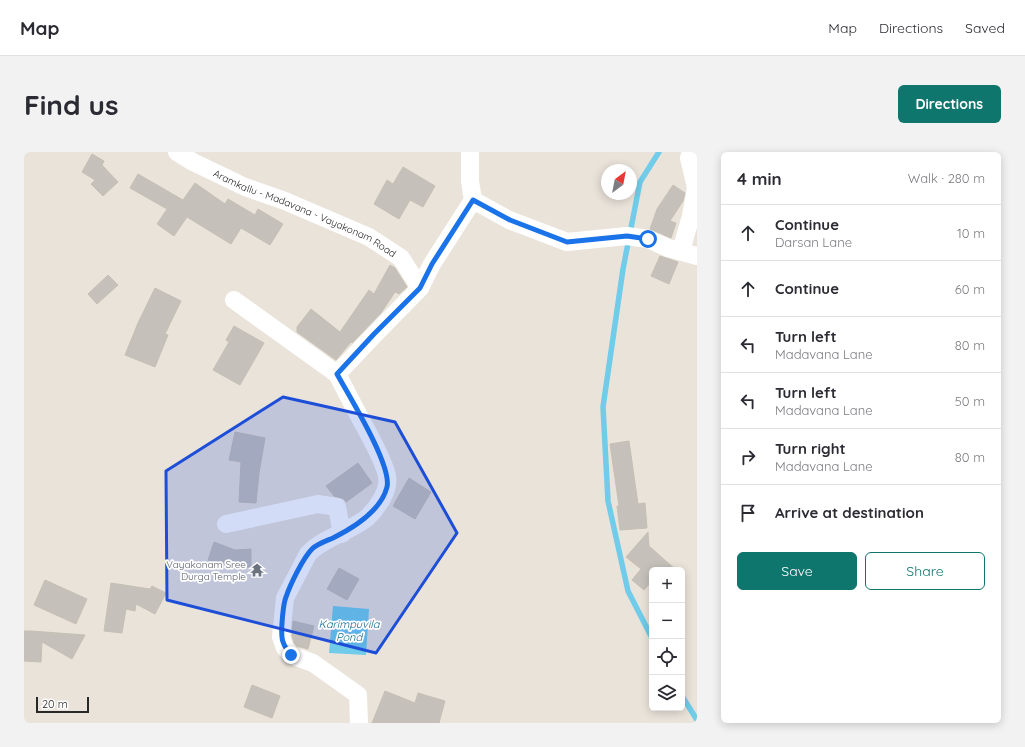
<!DOCTYPE html>
<html lang="en">
<head>
<meta charset="utf-8">
<style>
	body { margin:0; font-family:Quicksand,sans-serif; background:#f2f2f3; color:#2b2b33 }
	.controls { position:absolute; right:12px; bottom:12px; display:grid; overflow:hidden; border-radius:6px; box-shadow:0 2px 10px #0003 }
	.controls button { width:36px; height:36px; display:grid; place-items:center; padding:0; border:0; border-bottom:1px solid #e1e1e2; background:#fff; color:#2b2b33; font:20px sans-serif }
	.compass { position:absolute; left:577px; top:12px; width:36px; height:36px; border-radius:50%; background:#fff; box-shadow:0 2px 10px #0003; rotate:32deg }
	.scale { position:absolute; left:12px; bottom:10px; width:53px; box-sizing:border-box; padding-left:4px; border:2px solid #282828; border-top:0; font-size:11px; line-height:14px; white-space:nowrap; color:#282828; -webkit-text-stroke:3px #fff; paint-order:stroke }
	.stop { position:absolute; width:12px; height:12px; margin:-9px; border:3px solid #1a73e8; border-radius:50%; background:#fff }
	.stop.end { background:#1a73e8; border-color:#fff; box-shadow:0 1px 4px #0008 }
	.list { margin:0; padding:0; list-style:none }
	h2 { display:flex; justify-content:space-between; align-items:center; height:52px; margin:0; padding:0 16px; font-size:17px }
	h2 small { font-size:13px; font-weight:400; color:#7c7c81 }
	.list li { display:grid; grid-template-columns:26px 1fr auto; gap:12px; align-items:center; box-sizing:border-box; height:56px; padding:0 16px; border-top:1px solid #e1e1e2 }
	.list b { display:block; font-size:15px; white-space:nowrap }
	.list p { margin:0; font-size:13px; white-space:nowrap; color:#7c7c81 }
	.list em { font-size:13px; font-style:normal; color:#7c7c81 }
	.actions { display:flex; gap:8px; padding:12px 16px }
	.actions a { flex:1; padding:9px 0; border:1px solid #0f766e; border-radius:6px; text-align:center; font-size:14px; color:#0f766e }
	.actions .main { background:#0f766e; color:#fff }
	.icon { flex:none; width:22px; height:22px; fill:none; stroke:currentColor; stroke-width:2; stroke-linecap:round; stroke-linejoin:round }
	.map { position:relative; flex:none; width:673px; height:571px; overflow:hidden; border-radius:6px }
	header { display:flex; align-items:center; gap:24px; box-sizing:border-box; height:56px; padding:0 20px; background:#fff; border-bottom:1px solid #e1e1e2 }
	header strong { font-size:19px }
	nav { display:flex; gap:22px; margin-inline-start:auto; font-size:14px }
	.intro { display:flex; align-items:center; justify-content:space-between; box-sizing:border-box; height:96px; padding:0 24px }
	h1 { margin:0; font-size:28px }
	.button { padding:10px 18px; border-radius:6px; background:#0f766e; color:#fff; font-size:14px; font-weight:700 }
	main { display:flex; gap:24px; padding:0 24px }
	aside { flex:1; background:#fff; border-radius:6px; box-shadow:0 2px 10px #0003 }
	.map>svg:first-child { display:block }
	.water { fill:#70cce9 }
	.lines { fill:none; stroke-linecap:round; stroke-linejoin:round }
	.stream { stroke:#70cce9; stroke-width:5.5 }
	.building { fill:#c5c0ba; stroke:#c5bfb4 }
	.minor { stroke:#fff; stroke-width:18 }
	.route { stroke:#1a73e8; stroke-width:5 }
	.marked { fill:#1d4ed8; fill-opacity:0.2; stroke:#1d4ed8; stroke-width:3; stroke-linejoin:round }
	.labels { text-anchor:middle; stroke-width:3.5; stroke-linejoin:round; paint-order:stroke }
	.street-label { font-size:10px; fill:#282828; stroke:#fff }
	.worship-label { font-size:10px; fill:#5b616d; stroke:#fff; text-anchor:end }
	.water-label { font-size:11px; font-style:italic; fill:#126992; stroke:#fff }
</style>
</head>
<body>
<header>
<strong>Map</strong>
<nav><a>Map</a><a>Directions</a><a>Saved</a></nav>
</header>
<div class="intro"><h1>Find us</h1><a class="button">Directions</a></div>
<main>
<div class="map">
<svg width="673" height="571" viewBox="0 0 673 571">
	<rect width="100%" height="100%" fill="#eae3da"/>
	<path class="water" d="M309 454 345 457 342 503 305 501Z"/>
	<g class="lines">
		<path class="stream" d="M628 486 604 439 584 349 579 255 599 117 616 30 635 0
			M658 544 673 568"/>
	</g>
	<path class="building" d="M68 2 80 9 78 13 94 30 79 44 67 32 71 28 58 20Z
		M379 15 411 34 399 55 386 48 375 67 350 52 363 28 369 32Z
		M114 22 159 48 171 31 201 52 204 47 231 63 234 57 259 72 246 93 217 76 207 92 163 65 150 84 133 72 143 57 106 36Z
		M649 33 661 41 659 49 646 69 652 71 647 86 626 77 633 57Z
		M636 104 654 110 645 132 627 124Z
		M366 113 371 116 383 135 375 142 371 140 357 161 328 191 327 190 312 208 273 180V175L287 157 316 180 345 138 350 142Z
		M84 123 94 133 73 152 64 142Z
		M131 136 157 149 141 182 144 183 131 215 101 203 114 171Z
		M210 174 240 191 216 233 189 218 205 190 202 188Z
		M211 280 241 286 235 321 232 351 215 350 217 310 205 308Z
		M605 289 614 352 621 351 623 376 596 378 593 354H595L586 292Z
		M334 311 348 331 322 350 320 347 310 344 302 334Z
		M385 326 407 340 391 367 369 354Z
		M624 380 625 394 652 418H628V429L620 438 608 428 617 417 602 405Z
		M190 390 211 398 227 397V415L205 416 184 408Z
		M315 416 335 427 323 448 303 437Z
		M21 428 63 447 52 472 10 453Z
		M87 431 126 437 128 434 142 441 131 462 112 452 111 459 102 457 98 481 80 479Z
		M269 469 290 474 284 497 273 494 270 491 268 484Z
		M0 479H7L61 483 48 507 18 490 17 510 0 509Z
		M228 533 256 544 248 566 220 555Z
		M361 539 391 551 394 541 421 549 415 571H348Z"/>
	<g class="lines">
		<g class="minor">
			<path id="s1" d="M153 0 169 10 221 35 261 49 345 85 377 106 396 136"/>
			<path d="M446 0V29L449 48 485 68 543 90 603 84 624 87 644 96 673 104"/>
			<path d="M657 99 667 64 672 36 665 6 667 0"/>
			<path d="M210 148 313 222"/>
			<path d="M202 372 294 352 313 355 318 382"/>
			<path d="M335 571 334 543 289 511 267 503 261 496 257 485 261 446 284 402C298 386 326 380 344 365 353 356 366 338 363 324 360 310 349 290 342 277 332 259 323 241 313 222L351 182 396 136 408 112 449 48"/>
		</g>
	</g>
	<g class="lines">
		<path class="route" d="M267 503C263 498 258 492 258 485 257 477 259 452 262 445 266 433 279 406 288 397 293 392 302 389 309 386 329 376 357 359 363 335 368 313 325 244 313 222L350 182 396 136 408 112 449 48 486 68 543 90 603 84 624 87"/>
	</g>
	<path class="marked" d="M259 245 371 270 433 381 352 501 143 448 142 319Z"/>
	<defs>
		<g id="temple-bare" transform="scale(1.08)"><path d="M0-6L5-2H3V0L6.5 2.5H4V6H1.5V3h-3V6H-4V2.5H-6.5L-3 0V-2H-5Z" fill="#6b7280" stroke="#fff" stroke-width="2.5" paint-order="stroke"/></g>
	</defs>
	<g fill-rule="evenodd">
		<use href="#temple-bare" x="233" y="418"/>
	</g>
	<g class="labels">
		<g class="street-label">
			<text dy="4" stroke="none"><textPath href="#s1" startOffset="142">Aramkallu - Madavana - Vayakonam Road</textPath></text>
		</g>
		<g class="worship-label">
			<text x="222" y="416">Vayakonam Sree<tspan x="222" dy="12">Durga Temple</tspan></text>
		</g>
		<g class="water-label">
			<text x="325" y="476">Karimpuvila<tspan x="325" dy="13">Pond</tspan></text>
		</g>
	</g>
</svg>
<div class="controls">
<button>+</button>
<button>−</button>
<button><svg class="icon" aria-label="locate" viewBox="0 0 24 24"><circle cx="12" cy="12" r="6"/><path d="M12 2v4M12 18v4M2 12h4M18 12h4"/></svg></button>
<button><svg class="icon" aria-label="layers" viewBox="0 0 24 24"><path d="M12 4l9 5-9 5-9-5zM3 14l9 5 9-5"/></svg></button>
</div>
<svg class="compass" viewBox="-18 -18 36 36"><path d="M0-13l5 13h-10z" fill="#e53935"/><path d="M0 13l5-13h-10z" fill="#7c7c81"/></svg>
<div class="scale">20 m</div>
<div class="stop" style="left:624px;top:87px"></div>
<div class="stop end" style="left:267px;top:503px"></div>
</div>
<aside>
<h2>4 min<small>Walk · 280 m</small></h2>
<ul class="list">
<li><svg class="icon" aria-label="ahead" viewBox="0 0 24 24"><path d="M12 20V5M6 11l6-6 6 6"/></svg><div><b>Continue</b><p>Darsan Lane</p></div><em>10 m</em></li>
<li><svg class="icon" aria-label="ahead" viewBox="0 0 24 24"><path d="M12 20V5M6 11l6-6 6 6"/></svg><div><b>Continue</b></div><em>60 m</em></li>
<li><svg class="icon" aria-label="left" viewBox="0 0 24 24"><path d="M17 20v-9H6M10 6l-5 5 5 5"/></svg><div><b>Turn left</b><p>Madavana Lane</p></div><em>80 m</em></li>
<li><svg class="icon" aria-label="left" viewBox="0 0 24 24"><path d="M17 20v-9H6M10 6l-5 5 5 5"/></svg><div><b>Turn left</b><p>Madavana Lane</p></div><em>50 m</em></li>
<li><svg class="icon" aria-label="right" viewBox="0 0 24 24"><path d="M7 20v-9h11M14 6l5 5-5 5"/></svg><div><b>Turn right</b><p>Madavana Lane</p></div><em>80 m</em></li>
<li><svg class="icon" aria-label="arrive" viewBox="0 0 24 24"><path d="M6 21V4h12l-3 4 3 4H6"/></svg><div><b>Arrive at destination</b></div></li>
</ul>
<div class="actions"><a class="main">Save</a><a>Share</a></div>
</aside>
</main>
</body>
</html>
